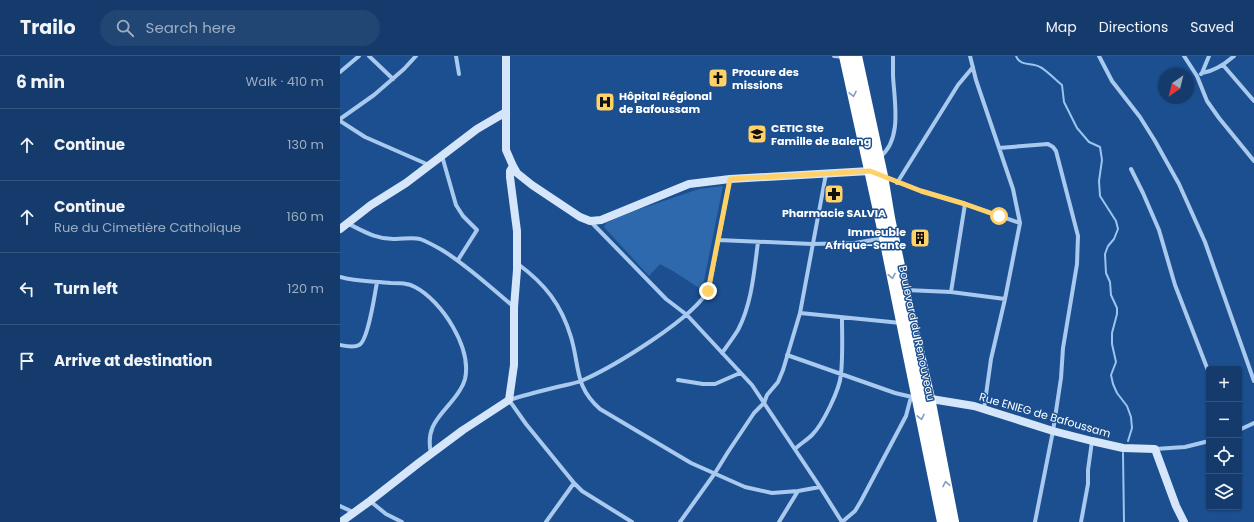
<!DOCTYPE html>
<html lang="en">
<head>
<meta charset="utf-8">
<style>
	body { margin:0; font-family:Poppins,sans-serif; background:#214673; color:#f1f3f6 }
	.controls { position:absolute; right:12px; bottom:12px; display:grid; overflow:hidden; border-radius:4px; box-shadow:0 1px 3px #0004 }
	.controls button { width:36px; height:36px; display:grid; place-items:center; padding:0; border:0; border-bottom:1px solid #33557e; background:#143b6b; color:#f1f3f6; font:20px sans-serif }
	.compass { position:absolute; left:818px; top:12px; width:36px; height:36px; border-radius:50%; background:#143b6b; box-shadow:0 1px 3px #0004; rotate:215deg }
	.stop { position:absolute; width:12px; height:12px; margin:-9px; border:3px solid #ffd166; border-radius:50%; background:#fff }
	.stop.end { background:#ffd166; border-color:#fff; box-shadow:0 1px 4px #0008 }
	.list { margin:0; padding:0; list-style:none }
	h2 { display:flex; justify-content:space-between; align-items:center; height:52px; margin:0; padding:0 16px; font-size:17px }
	h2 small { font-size:13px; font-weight:400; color:#9dadc1 }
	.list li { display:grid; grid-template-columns:26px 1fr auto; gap:12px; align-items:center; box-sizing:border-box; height:72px; padding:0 16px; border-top:1px solid #33557e }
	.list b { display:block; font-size:15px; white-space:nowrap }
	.list p { margin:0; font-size:13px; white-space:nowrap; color:#9dadc1 }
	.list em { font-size:13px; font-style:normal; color:#9dadc1 }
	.icon { flex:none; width:22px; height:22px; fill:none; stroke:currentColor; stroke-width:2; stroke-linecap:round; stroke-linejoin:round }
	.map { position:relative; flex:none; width:914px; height:466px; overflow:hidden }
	header { display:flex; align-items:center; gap:24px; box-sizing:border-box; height:56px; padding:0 20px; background:#143b6b; border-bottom:1px solid #33557e }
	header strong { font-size:19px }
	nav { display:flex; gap:22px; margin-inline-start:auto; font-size:14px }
	.search { width:280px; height:36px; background:#214673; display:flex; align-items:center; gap:10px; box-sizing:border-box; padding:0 14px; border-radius:22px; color:#9dadc1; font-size:15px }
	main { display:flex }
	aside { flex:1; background:#143b6b }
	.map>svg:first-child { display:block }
	.green { fill:#2e69ad }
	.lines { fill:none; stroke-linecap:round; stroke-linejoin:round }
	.stream { stroke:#9cc4f0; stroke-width:2 }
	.street { stroke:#a9c9ee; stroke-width:4 }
	.secondary { stroke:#d6e6fa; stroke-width:8 }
	.highway { stroke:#fff; stroke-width:12 }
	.oneway { stroke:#829ec1 }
	.route { stroke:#ffd166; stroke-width:5 }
	.labels { text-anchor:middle; stroke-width:3; stroke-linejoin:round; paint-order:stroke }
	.poi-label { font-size:11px; font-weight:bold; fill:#fff; stroke:#1b4f8f; text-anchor:start }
	.street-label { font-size:11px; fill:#fff; stroke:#1b4f8f }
</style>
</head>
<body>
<header>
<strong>Trailo</strong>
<div class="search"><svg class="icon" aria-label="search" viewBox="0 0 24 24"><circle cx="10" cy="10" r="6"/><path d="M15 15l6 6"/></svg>Search here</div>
<nav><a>Map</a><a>Directions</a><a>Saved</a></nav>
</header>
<main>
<aside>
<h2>6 min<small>Walk · 410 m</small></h2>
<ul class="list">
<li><svg class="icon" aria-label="ahead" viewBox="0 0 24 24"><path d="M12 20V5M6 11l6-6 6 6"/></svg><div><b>Continue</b></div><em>130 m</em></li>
<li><svg class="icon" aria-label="ahead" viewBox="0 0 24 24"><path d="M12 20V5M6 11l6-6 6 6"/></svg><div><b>Continue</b><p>Rue du Cimetière Catholique</p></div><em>160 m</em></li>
<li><svg class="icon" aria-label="left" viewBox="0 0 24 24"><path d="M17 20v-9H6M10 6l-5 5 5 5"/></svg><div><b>Turn left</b></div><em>120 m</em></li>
<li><svg class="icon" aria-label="arrive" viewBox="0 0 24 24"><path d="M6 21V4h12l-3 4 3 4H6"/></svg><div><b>Arrive at destination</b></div></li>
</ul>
</aside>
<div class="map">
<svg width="914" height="466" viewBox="0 0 914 466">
	<rect width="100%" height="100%" fill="#1b4f8f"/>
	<path class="green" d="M383 130 365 220 362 234 333 215 320 208 309 220 264 171 266 167 291 156 359 133Z"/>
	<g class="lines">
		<path class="stream" d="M676 0C680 11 692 6 700 11 705 13 717 25 722 29L724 46 737 72 749 86 760 91 762 104 759 125 760 140 776 165 778 173 774 183 768 190 765 198 766 217 770 226 771 239 777 252V258L772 277V288L776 306 771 319 773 328 777 337 787 350 791 361 792 372 788 385
			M783 397 784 466"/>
		<path class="street" d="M29 0 53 23
			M116 0 119 18
			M494 0 504 1
			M630 0 636 24 673 133 680 167 665 243 651 303 644 353
			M759 0 772 25 800 61 815 85 839 128 865 186 914 325
			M844 0 857 20 867 45 879 62 914 105
			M883 9 914 45
			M0 16 19 0
			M862 17C875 15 885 8 894 0
			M861 18 862 17 869 0
			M0 63 34 39 64 13 76 0
			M0 65 25 81 89 109
			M659 92 708 88 713 91 716 95 738 180 737 208 723 292 721 322 713 375 695 466
			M102 100 116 149 123 160 137 174 118 204
			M540 101C563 83 554 44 553 19 553 12 553 6 553 0
			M791 113 803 137 819 174 835 229 869 317
			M544 121 581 135 625 148 680 167
			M557 127 618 29 633 11
			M251 166 326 243 347 259 412 329 480 431 502 466
			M7 167C23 175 37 184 56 183 64 183 72 181 80 183 88 186 95 190 102 194 128 210 150 231 174 251
			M378 184 472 188 515 187 544 182
			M178 208C205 228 221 248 231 281 240 311 234 330 260 353L351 407 405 431 432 437 458 435 480 431
			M0 221C16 226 34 225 51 227 60 227 68 227 75 231 102 245 132 292 125 323 124 327 122 331 120 334 106 357 84 366 91 397
			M566 234 611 236 665 243
			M611 236 625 148
			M460 257 561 267
			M0 289C5 290 14 292 19 289 28 285 35 237 37 226
			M382 297C387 290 393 282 398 274 412 247 414 216 418 186
			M447 299 555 337 572 341
			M338 324 363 328H375L400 317
			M899 374 914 367
			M455 393C460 388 467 384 472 379 483 368 500 333 501 318 503 299 502 280 502 262
			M815 393 845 391 869 385
			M30 445 46 458 62 466
			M0 450 13 456
			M206 466 234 427
			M292 466 242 435 234 427 186 368 169 344C185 339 201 335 217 331 225 329 233 328 241 325 271 312 357 261 369 232L390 123
			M340 466 375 417 388 396 414 357 424 347 427 339 438 326 443 314 460 257 486 118
			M439 466 458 435
			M502 466 515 455 521 445 566 360 571 341
			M741 466 748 428V414L752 385"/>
		<path class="secondary" d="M166 0V94L173 110 177 117 192 129 240 161 250 165 261 164 349 128 390 123 530 115 534 117
			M0 173 31 149 66 127 137 73 166 56
			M585 342 634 350 713 375 752 385 783 392 815 393 836 450 844 466
			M1 466 30 445 80 406 123 374 169 344 174 309V251L177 214V175L170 121V115L173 110"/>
		<path class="highway" d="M505 0 545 182 603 466
			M516 0 542 120 549 162 564 234 589 342 613 466"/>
	</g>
	<defs><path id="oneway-chevron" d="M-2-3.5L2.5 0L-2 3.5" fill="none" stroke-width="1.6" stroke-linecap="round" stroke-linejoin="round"/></defs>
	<g class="oneway">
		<use href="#oneway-chevron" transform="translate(513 38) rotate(78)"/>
		<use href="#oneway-chevron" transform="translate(552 220) rotate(79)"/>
		<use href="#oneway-chevron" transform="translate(581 361) rotate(78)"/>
		<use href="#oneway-chevron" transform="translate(606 428) rotate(-101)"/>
	</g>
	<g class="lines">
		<path class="route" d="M368 235 390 123 530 115 581 135 625 148 659 160"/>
	</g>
	<defs>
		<g id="church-square" transform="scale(1)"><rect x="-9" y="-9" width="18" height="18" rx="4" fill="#ffd166" stroke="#1b4f8f"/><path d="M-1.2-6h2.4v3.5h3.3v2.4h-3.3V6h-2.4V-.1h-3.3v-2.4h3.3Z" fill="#111"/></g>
		<g id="hospital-square" transform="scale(1)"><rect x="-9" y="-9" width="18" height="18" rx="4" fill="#ffd166" stroke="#1b4f8f"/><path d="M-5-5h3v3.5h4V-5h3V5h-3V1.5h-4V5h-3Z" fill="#111"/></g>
		<g id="school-square" transform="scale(1)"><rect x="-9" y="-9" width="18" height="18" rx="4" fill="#ffd166" stroke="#1b4f8f"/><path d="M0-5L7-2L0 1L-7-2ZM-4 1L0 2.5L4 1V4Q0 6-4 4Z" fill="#111"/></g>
		<g id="pharmacy-square" transform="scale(1)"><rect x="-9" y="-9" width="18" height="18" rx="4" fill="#ffd166" stroke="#1b4f8f"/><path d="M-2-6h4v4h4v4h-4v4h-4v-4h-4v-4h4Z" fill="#111"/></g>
		<g id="building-square" transform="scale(1)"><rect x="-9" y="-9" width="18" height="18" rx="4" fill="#ffd166" stroke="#1b4f8f"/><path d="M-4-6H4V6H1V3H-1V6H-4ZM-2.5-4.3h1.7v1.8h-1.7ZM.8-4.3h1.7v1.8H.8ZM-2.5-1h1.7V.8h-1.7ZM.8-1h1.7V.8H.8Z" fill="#111"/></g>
	</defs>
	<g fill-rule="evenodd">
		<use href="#church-square" x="378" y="22"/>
		<use href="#hospital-square" x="265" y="46"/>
		<use href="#school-square" x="417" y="78"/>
		<use href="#pharmacy-square" x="494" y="138"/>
		<use href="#building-square" x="580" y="182"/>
	</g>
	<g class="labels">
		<g class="poi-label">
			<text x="392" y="20">Procure des<tspan x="392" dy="13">missions</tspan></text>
			<text x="279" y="44">Hôpital Régional<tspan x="279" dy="13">de Bafoussam</tspan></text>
			<text x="431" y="76">CETIC Ste<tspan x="431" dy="13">Famille de Baleng</tspan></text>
			<text x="494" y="161" text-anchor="middle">Pharmacie SALVIA</text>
			<text x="566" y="180" text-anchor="end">Immeuble<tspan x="566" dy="13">Afrique-Sante</tspan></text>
		</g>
		<g class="street-label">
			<text transform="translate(577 277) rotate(78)" y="4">Boulevard du Renouveau</text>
			<text transform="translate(705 359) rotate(16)" y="4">Rue ENIEG de Bafoussam</text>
		</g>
	</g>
</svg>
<div class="controls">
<button>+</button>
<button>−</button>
<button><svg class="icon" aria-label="locate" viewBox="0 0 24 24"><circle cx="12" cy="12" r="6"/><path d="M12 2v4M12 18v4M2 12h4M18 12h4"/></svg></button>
<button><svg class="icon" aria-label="layers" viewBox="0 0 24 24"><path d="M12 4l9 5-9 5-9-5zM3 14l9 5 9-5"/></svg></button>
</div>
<svg class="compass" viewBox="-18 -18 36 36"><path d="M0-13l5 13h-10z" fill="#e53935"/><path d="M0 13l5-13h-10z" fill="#9dadc1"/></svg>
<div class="stop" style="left:659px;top:160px"></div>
<div class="stop end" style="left:368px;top:235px"></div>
</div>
</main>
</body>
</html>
